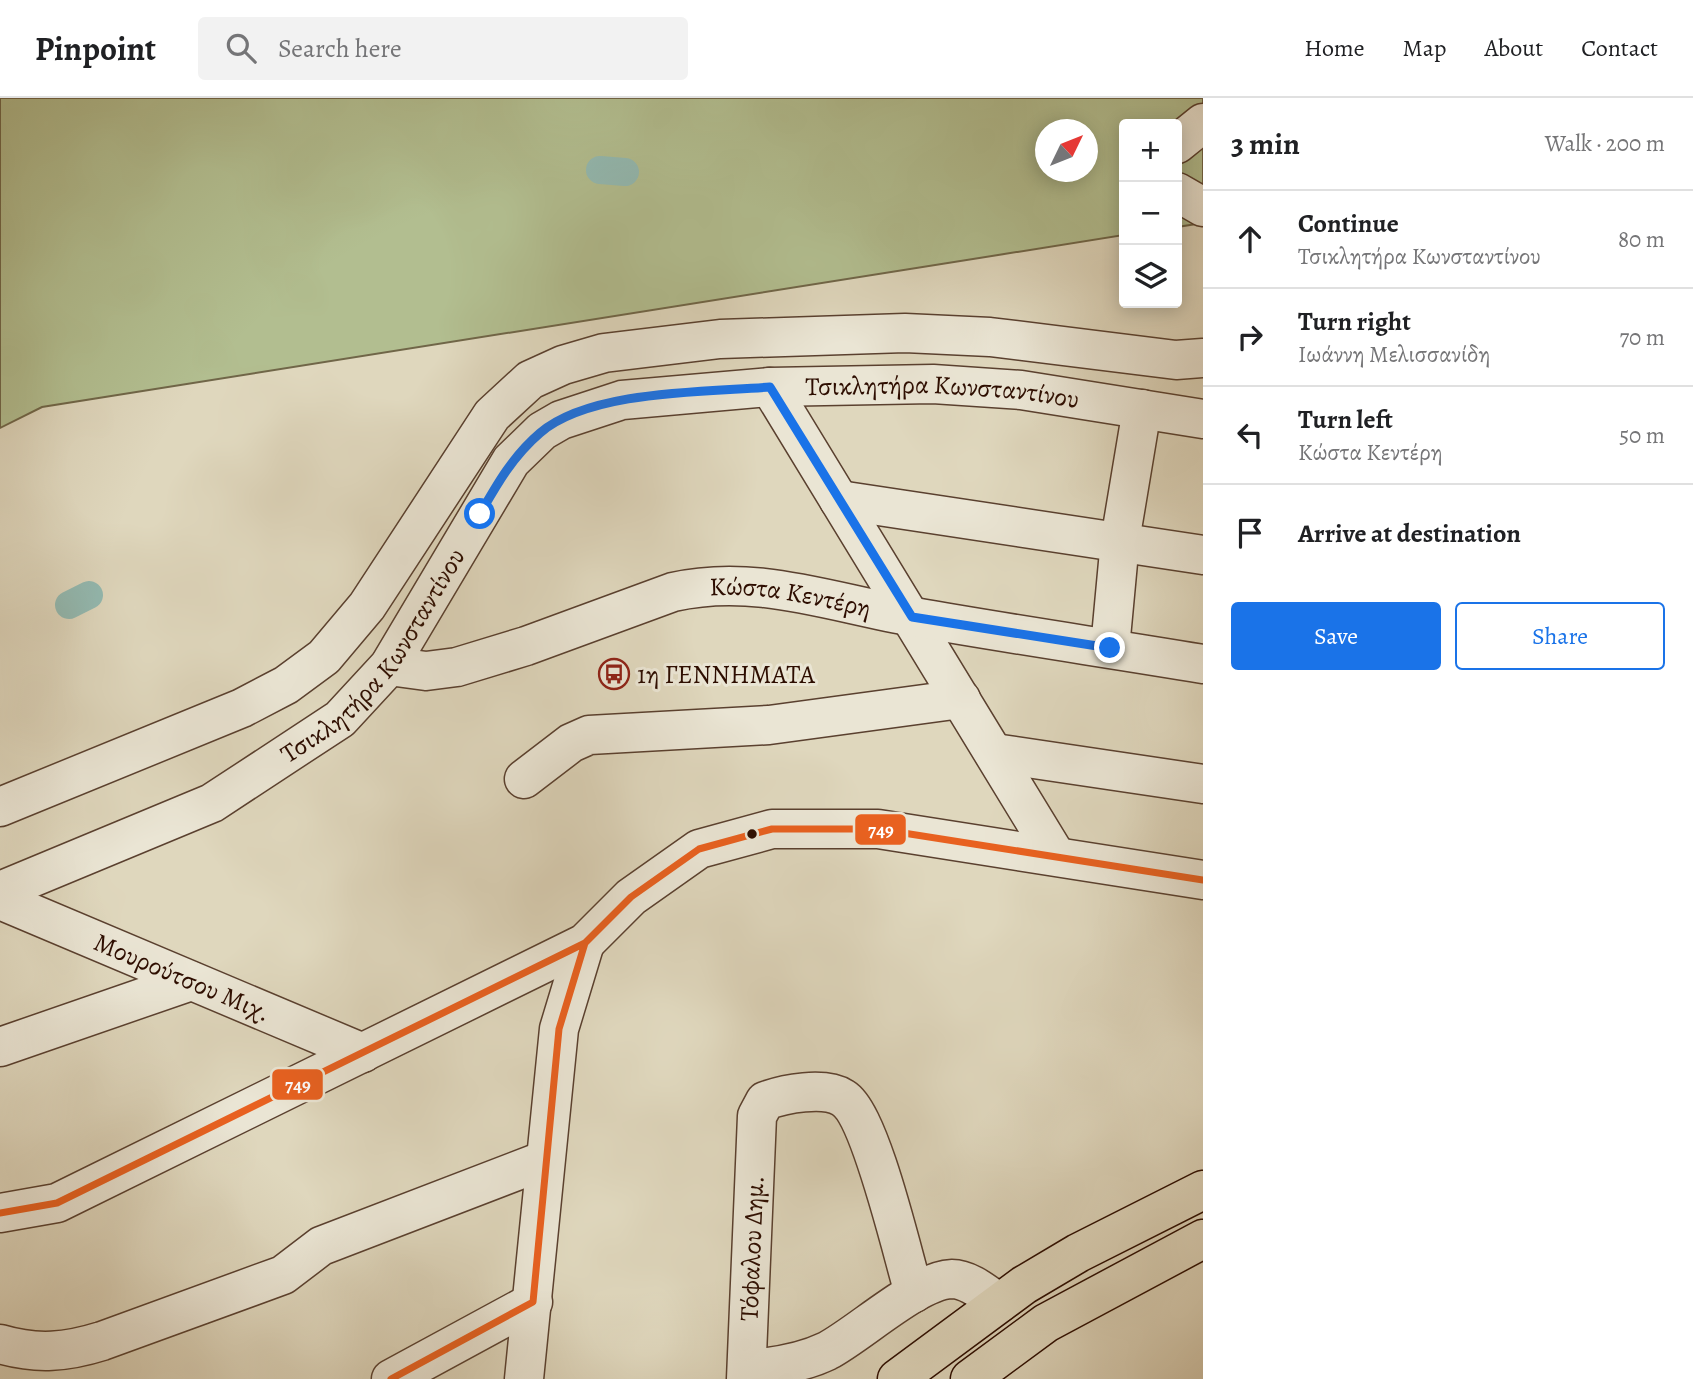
<!DOCTYPE html>
<html lang="en">
<head>
<meta charset="utf-8">
<style>
	body { margin:0; font-family:Alegreya,serif; background:#f2f2f2; color:#202124 }
	.controls { position:absolute; right:21px; top:21px; display:grid; overflow:hidden; border-radius:7px; box-shadow:0 4px 18px #0003 }
	.controls button { width:63px; height:63px; display:grid; place-items:center; padding:0; border:0; border-bottom:2px solid #e0e0e0; background:#fff; color:#202124; font:35px sans-serif }
	.compass { position:absolute; left:1035px; top:21px; width:63px; height:63px; border-radius:50%; background:#fff; box-shadow:0 4px 18px #0003; rotate:47deg }
	.stop { position:absolute; width:21px; height:21px; margin:-16px; border:5px solid #1a73e8; border-radius:50%; background:#fff }
	.stop.end { background:#1a73e8; border-color:#fff; box-shadow:0 2px 7px #0008 }
	.list { margin:0; padding:0; list-style:none }
	h2 { display:flex; justify-content:space-between; align-items:center; height:91px; margin:0; padding:0 28px; font-size:30px }
	h2 small { font-size:23px; font-weight:400; color:#757577 }
	.list li { display:grid; grid-template-columns:46px 1fr auto; gap:21px; align-items:center; box-sizing:border-box; height:98px; padding:0 28px; border-top:2px solid #e0e0e0 }
	.list b { display:block; font-size:26px; white-space:nowrap }
	.list p { margin:0; font-size:23px; white-space:nowrap; color:#757577 }
	.list em { font-size:23px; font-style:normal; color:#757577 }
	.actions { display:flex; gap:14px; padding:21px 28px }
	.actions a { flex:1; padding:16px 0; border:2px solid #1a73e8; border-radius:7px; text-align:center; font-size:24px; color:#1a73e8 }
	.actions .main { background:#1a73e8; color:#fff }
	.icon { flex:none; width:38px; height:38px; fill:none; stroke:currentColor; stroke-width:2; stroke-linecap:round; stroke-linejoin:round }
	.map { position:relative; flex:none; width:1203px; height:1281px; overflow:hidden }
	header { display:flex; align-items:center; gap:42px; box-sizing:border-box; height:98px; padding:0 35px; background:#fff; border-bottom:2px solid #e0e0e0 }
	header strong { font-size:33px }
	nav { display:flex; gap:38px; margin-inline-start:auto; font-size:24px }
	.search { width:490px; height:63px; background:#f2f2f2; display:flex; align-items:center; gap:18px; box-sizing:border-box; padding:0 24px; border-radius:7px; color:#757577; font-size:26px }
	main { display:flex }
	aside { flex:1; background:#fff }
	.map>svg:first-child { display:block }
	.green { fill:#b2be90; stroke:#706648; stroke-width:2; fill-rule:evenodd }
	.lines { fill:none; stroke-linecap:round; stroke-linejoin:round }
	.canal { stroke:#93bab2; stroke-width:28 }
	.minor-casing { stroke:#5a402f; stroke-width:41 }
	.major-casing { stroke:#2d0d00; stroke-width:41 }
	.minor { stroke:#eae5d4; stroke-width:38 }
	.major { stroke:#dfd7bd; stroke-width:38 }
	.bus-1-casing { stroke:#eae5d4; stroke-width:12 }
	.bus-1 { stroke:#e86120; stroke-width:7 }
	.route { stroke:#1a73e8; stroke-width:9 }
	.bus-dot { fill:#2d0d00; stroke:#eae5d4; stroke-width:2.5 }
	.labels { text-anchor:middle; stroke-width:6; stroke-linejoin:round; paint-order:stroke }
	.street-label { font-size:26px; fill:#2d0d00; stroke:#eae5d4 }
	.poi-label { font-size:26px; fill:#2d0d00; stroke:#eae5d4; text-anchor:start }
	.line-badge { stroke:#eae5d4; stroke-width:2.5 }
	.badge-label { font-size:19px; text-anchor:middle; font-weight:bold; fill:#fff }
</style>
</head>
<body>
<header>
<strong>Pinpoint</strong>
<div class="search"><svg class="icon" aria-label="search" viewBox="0 0 24 24"><circle cx="10" cy="10" r="6"/><path d="M15 15l6 6"/></svg>Search here</div>
<nav><a>Home</a><a>Map</a><a>About</a><a>Contact</a></nav>
</header>
<main>
<div class="map">
<svg width="1203" height="1281" viewBox="0 0 1203 1281">
	<rect width="100%" height="100%" fill="#dfd7bd"/>
	<filter id="stains"><feTurbulence type="fractalNoise" baseFrequency=".00286" numOctaves="4"/><feColorMatrix values="0 0 0 0 .2 0 0 0 0 .09 0 0 0 0 .02 0 0 0 .5 -.17"/></filter>
	<radialGradient id="worn" r=".72"><stop offset=".6" stop-color="#630" stop-opacity="0"/><stop offset="1" stop-color="#630" stop-opacity=".3"/></radialGradient>
	<path class="green" d="M0 0H1203V125L1177 129V26H1124V137L42 309 0 330ZM1046 32H1088V74H1046Z"/>
	<g class="lines">
		<path class="canal" d="M600 72 625 74
			M69 507 89 497"/>
		<g class="minor-casing">
			<g id="minor">
				<path d="M1177 46 1203 25"/>
				<path d="M1177 94 1203 109"/>
				<path d="M770 289 1056 758"/>
				<path d="M839 402 1203 457"/>
				<path d="M1110 550 1120 443 1142 311"/>
				<path id="s1" d="M389 568 426 573 457 569 526 548 673 494C756 475 832 505 914 519 1010 536 1107 550 1203 566"/>
				<path d="M994 655 1203 686"/>
				<path d="M524 681 571 645 589 637 769 627 961 601"/>
				<path d="M0 709 242 610 286 587 324 559 367 508 492 317 530 282 563 267 604 255 720 241 905 235 990 239 1176 262 1203 260"/>
				<path id="s2" d="M0 793 212 705 340 621 389 568 511 363 542 333 561 322 622 302 770 289 933 286 1021 292 1203 321"/>
				<path id="s3" d="M0 802 363 955"/>
				<path d="M0 949 191 883"/>
				<path d="M0 1115 57 1105 585 845 631 799 699 751 772 731H878L1203 782"/>
				<path d="M0 1246C37 1257 67 1254 102 1243L283 1177 321 1148 545 1062"/>
				<path d="M749 1271C776 1269 802 1265 827 1253 861 1235 917 1182 952 1181 969 1181 986 1196 999 1205"/>
				<path d="M391 1281 533 1204"/>
				<path d="M524 1281 559 931 585 845"/>
				<path id="s4" d="M746 1281 757 1018 765 1003C784 996 824 988 843 1000 871 1017 903 1159 914 1195"/>
			</g>
		</g>
		<g class="major-casing">
			<path id="major" d="M897 1281 1024 1187 1078 1155 1203 1092
				M970 1281 1046 1225 1203 1141"/>
		</g>
		<use href="#minor" class="minor"/>
		<use href="#major" class="major"/>
		<g class="bus-1-casing">
			<path id="bus-1" d="M0 1115 57 1105 585 845 631 799 699 751 772 731H878L1203 782
				M391 1281 533 1204 559 931 585 845"/>
		</g>
		<use href="#bus-1" class="bus-1"/>
	</g>
	<g class="lines">
		<path class="route" d="M480 416C497 386 513 358 540 335 590 292 706 294 770 289L912 519 1110 550"/>
	</g>
	<defs>
		<g id="bus-ring" transform="scale(1.575)"><circle r="9.5" fill="#eae5d4" stroke="#8f2418" stroke-width="1.5"/><path d="M-5-6H5V4H4V6H2V4H-2V6H-4V4H-5ZM-3.5-4V0h7V-4ZM-3.5 1.2v1.5H-2V1.2ZM2 1.2v1.5H3.5V1.2Z" fill="#8f2418"/></g>
	</defs>
	<g fill-rule="evenodd">
		<use href="#bus-ring" x="614" y="576"/>
	</g>
	<circle class="bus-dot" cx="752" cy="736" r="6"/>
	<g class="labels">
		<g class="street-label">
			<text dy="9" stroke="none"><textPath href="#s2" startOffset="1144">Τσικλητήρα Κωνσταντίνου</textPath></text>
			<text dy="9" stroke="none"><textPath href="#s1" startOffset="416">Κώστα Κεντέρη</textPath></text>
			<text dy="9" stroke="none"><textPath href="#s2" startOffset="452">Τσικλητήρα Κωνσταντίνου</textPath></text>
			<text dy="9" stroke="none"><textPath href="#s3" startOffset="198">Μουρούτσου Μιχ.</textPath></text>
			<text dy="9" stroke="none"><textPath href="#s4" startOffset="131">Τόφαλου Δημ.</textPath></text>
		</g>
		<g class="poi-label">
			<text x="637" y="585">1η ΓΕΝΝΗΜΑΤΑ</text>
		</g>
	</g>
	<g class="line-badge">
		<rect x="854" y="715" width="53" height="33" rx="7" fill="#e86120"/>
		<rect x="271" y="970" width="53" height="33" rx="7" fill="#e86120"/>
	</g>
	<g class="badge-label">
		<text x="881" y="738">749</text>
		<text x="298" y="993">749</text>
	</g>
	<rect width="100%" height="100%" filter="url(#stains)"/>
	<rect width="100%" height="100%" fill="url(#worn)"/>
</svg>
<div class="controls">
<button>+</button>
<button>−</button>
<button><svg class="icon" aria-label="layers" viewBox="0 0 24 24"><path d="M12 4l9 5-9 5-9-5zM3 14l9 5 9-5"/></svg></button>
</div>
<svg class="compass" viewBox="-18 -18 36 36"><path d="M0-13l5 13h-10z" fill="#e53935"/><path d="M0 13l5-13h-10z" fill="#757577"/></svg>
<div class="stop" style="left:480px;top:416px"></div>
<div class="stop end" style="left:1110px;top:550px"></div>
</div>
<aside>
<h2>3 min<small>Walk · 200 m</small></h2>
<ul class="list">
<li><svg class="icon" aria-label="ahead" viewBox="0 0 24 24"><path d="M12 20V5M6 11l6-6 6 6"/></svg><div><b>Continue</b><p>Τσικλητήρα Κωνσταντίνου</p></div><em>80 m</em></li>
<li><svg class="icon" aria-label="right" viewBox="0 0 24 24"><path d="M7 20v-9h11M14 6l5 5-5 5"/></svg><div><b>Turn right</b><p>Ιωάννη Μελισσανίδη</p></div><em>70 m</em></li>
<li><svg class="icon" aria-label="left" viewBox="0 0 24 24"><path d="M17 20v-9H6M10 6l-5 5 5 5"/></svg><div><b>Turn left</b><p>Κώστα Κεντέρη</p></div><em>50 m</em></li>
<li><svg class="icon" aria-label="arrive" viewBox="0 0 24 24"><path d="M6 21V4h12l-3 4 3 4H6"/></svg><div><b>Arrive at destination</b></div></li>
</ul>
<div class="actions"><a class="main">Save</a><a>Share</a></div>
</aside>
</main>
</body>
</html>
